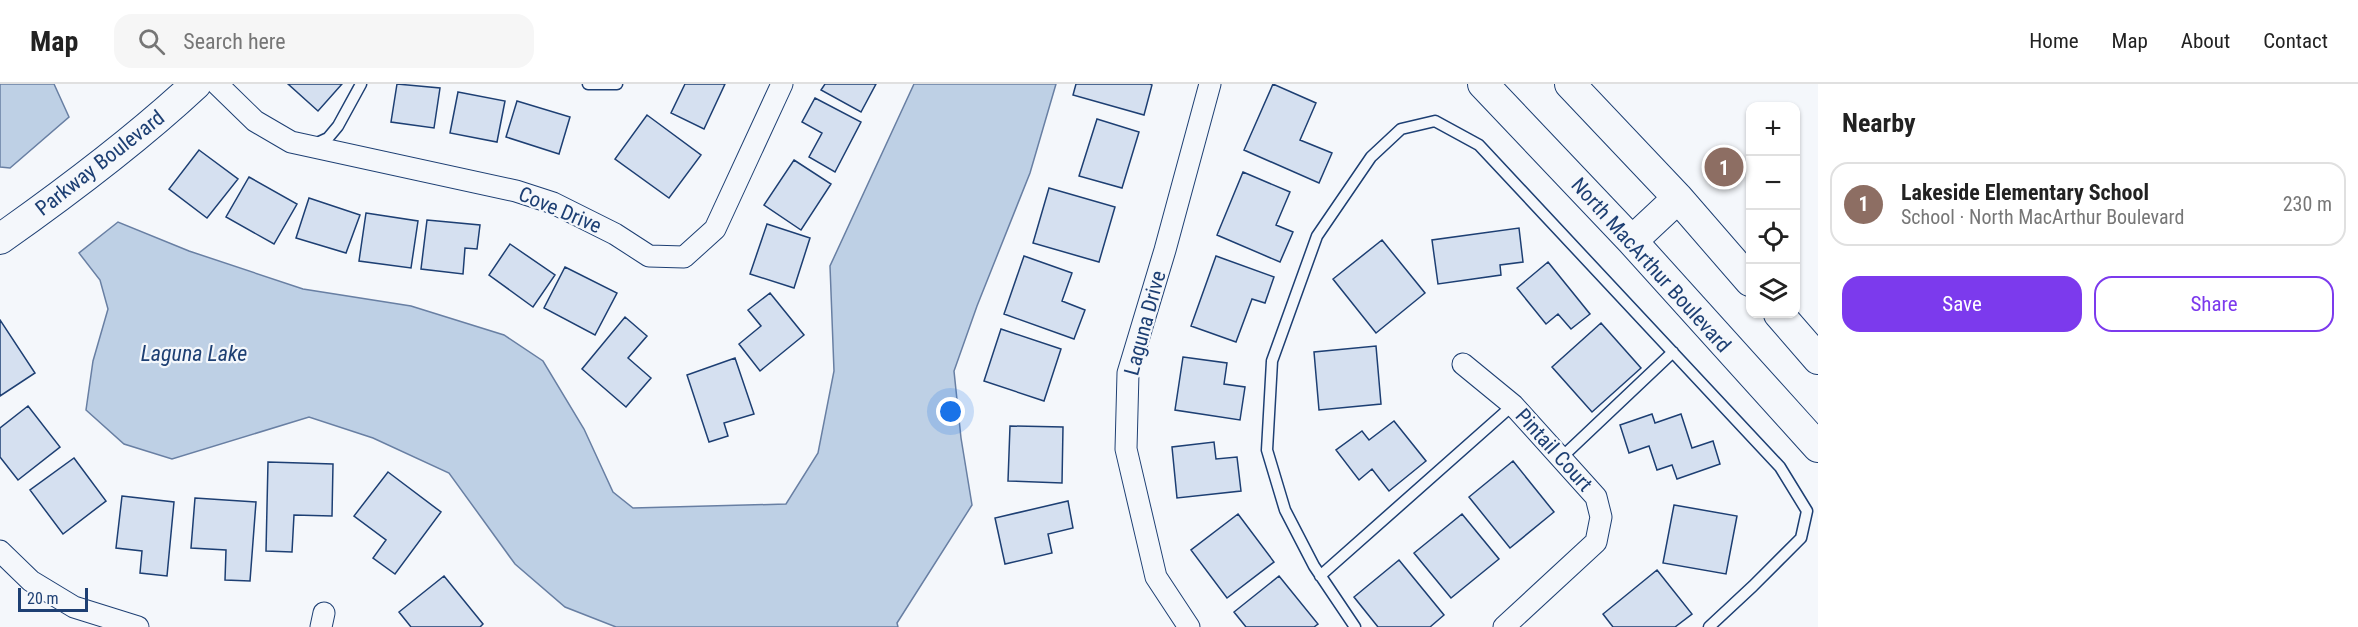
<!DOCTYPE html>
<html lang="en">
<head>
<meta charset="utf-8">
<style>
	body { margin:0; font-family:"Roboto Condensed",sans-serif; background:#f6f6f6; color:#222 }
	.controls { position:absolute; right:18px; top:18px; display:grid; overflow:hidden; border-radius:12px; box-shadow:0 2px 4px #0004 }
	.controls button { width:54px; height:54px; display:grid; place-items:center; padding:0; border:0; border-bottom:2px solid #e0e0e0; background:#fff; color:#222; font:30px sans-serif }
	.scale { position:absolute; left:18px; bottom:15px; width:70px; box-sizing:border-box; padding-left:6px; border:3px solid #1d3f73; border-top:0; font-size:16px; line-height:21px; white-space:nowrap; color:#1d3f73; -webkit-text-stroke:4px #f4f7fb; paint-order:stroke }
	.you { position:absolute; left:951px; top:328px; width:21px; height:21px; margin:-15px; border:4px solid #fff; border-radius:50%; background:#1a73e8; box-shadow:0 0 0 9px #1a73e833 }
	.badge { display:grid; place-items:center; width:39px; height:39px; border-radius:50%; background:#7c3aed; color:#fff; font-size:20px; font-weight:700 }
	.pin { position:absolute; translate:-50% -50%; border:3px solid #fff; box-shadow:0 2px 6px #0006 }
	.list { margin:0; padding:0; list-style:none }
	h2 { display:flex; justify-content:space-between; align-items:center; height:78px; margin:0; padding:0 24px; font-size:26px }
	h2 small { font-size:20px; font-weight:400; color:#767676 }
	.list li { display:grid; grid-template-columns:39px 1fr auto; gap:18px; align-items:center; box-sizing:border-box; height:84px; margin:0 12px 12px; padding:0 12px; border:2px solid #e0e0e0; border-radius:18px }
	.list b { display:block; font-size:22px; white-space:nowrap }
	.list p { margin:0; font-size:20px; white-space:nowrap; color:#767676 }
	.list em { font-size:20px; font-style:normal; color:#767676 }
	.actions { display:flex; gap:12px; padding:18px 24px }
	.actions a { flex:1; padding:14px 0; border:2px solid #7c3aed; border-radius:18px; text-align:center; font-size:21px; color:#7c3aed }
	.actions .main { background:#7c3aed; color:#fff }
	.icon { flex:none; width:33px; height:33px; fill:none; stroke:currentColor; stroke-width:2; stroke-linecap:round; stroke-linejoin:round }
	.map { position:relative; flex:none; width:1818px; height:543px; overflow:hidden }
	header { display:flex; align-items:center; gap:36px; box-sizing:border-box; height:84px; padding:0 30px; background:#fff; border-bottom:2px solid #e0e0e0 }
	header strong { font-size:28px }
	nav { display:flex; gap:33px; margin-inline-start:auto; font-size:21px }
	.search { width:420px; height:54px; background:#f6f6f6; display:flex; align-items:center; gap:15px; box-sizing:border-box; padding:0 21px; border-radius:18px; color:#767676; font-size:22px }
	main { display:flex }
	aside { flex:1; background:#fff }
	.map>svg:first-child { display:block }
	.water { fill:#bed0e5; stroke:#687fa3; stroke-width:1.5 }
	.building { fill:#d5e0f0; stroke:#1d3f73; stroke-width:1.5 }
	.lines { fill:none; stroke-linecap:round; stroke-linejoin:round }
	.lane-casing { stroke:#1d3f73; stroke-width:13 }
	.street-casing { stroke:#1d3f73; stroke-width:23 }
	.secondary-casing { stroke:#1d3f73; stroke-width:32 }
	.lane { stroke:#f4f7fb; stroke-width:10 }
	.street { stroke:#f4f7fb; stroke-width:21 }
	.secondary { stroke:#f4f7fb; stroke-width:30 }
	.labels { text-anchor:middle; stroke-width:4.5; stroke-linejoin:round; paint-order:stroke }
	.street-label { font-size:21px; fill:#1d3f73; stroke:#f4f7fb }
	.water-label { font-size:22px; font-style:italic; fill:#1d3f73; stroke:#f4f7fb }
</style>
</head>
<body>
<header>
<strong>Map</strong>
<div class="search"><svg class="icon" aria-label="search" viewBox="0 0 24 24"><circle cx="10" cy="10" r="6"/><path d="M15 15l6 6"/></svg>Search here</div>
<nav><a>Home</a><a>Map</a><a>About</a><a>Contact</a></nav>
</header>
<main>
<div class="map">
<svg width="1818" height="543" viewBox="0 0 1818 543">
	<rect width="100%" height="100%" fill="#f4f7fb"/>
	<path class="water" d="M0 0H54L69 33 10 84 0 83Z
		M914 0H1056L1030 89 977 222 954 287 961 354 972 421 897 539 898 543H616L565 523 515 480 449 389 373 354 309 333 172 375 124 360 86 326 93 277 108 225 100 196 79 169 118 138 189 167 303 205 411 222 504 251 543 277 584 345 613 408 633 424 786 420 818 369 834 287 830 182Z"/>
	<path class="building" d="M288 0H342L318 27Z
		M397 0 440 4 434 44 391 38Z
		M685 0H725L704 45 671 29Z
		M825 0H876L861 28 821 6Z
		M1076 0H1150L1152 1 1144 31 1073 11Z
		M1273 0 1316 19 1300 56 1332 69 1319 99 1244 66Z
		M458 8 505 17 497 58 450 49Z
		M815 14 861 38 835 88 809 73 822 49 802 38Z
		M517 17 570 33 559 70 506 53Z
		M647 31 701 71 669 114 615 75Z
		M1097 35 1139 48 1122 104 1079 92Z
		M199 66 238 95 207 134 169 105Z
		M794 76 831 100 801 146 764 121Z
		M1243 88 1290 108 1276 141 1293 148 1280 178 1217 151Z
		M249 93 297 120 274 160 226 133Z
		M1049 104 1115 123 1099 178 1033 159Z
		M309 114 360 131 346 169 296 154Z
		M366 129 418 137 411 184 359 177Z
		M427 136 480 141 477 165 465 164 463 190 421 185Z
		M767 140 810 154 794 204 750 190Z
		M1519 144 1523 178 1500 181 1501 191 1438 200 1432 156Z
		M1382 156 1425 209 1376 249 1333 195Z
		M510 160 555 191 533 223 489 191Z
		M1024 172 1072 189 1062 217 1085 226 1074 255 1004 230Z
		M1216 172 1274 193 1265 219 1252 215 1236 258 1191 242Z
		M1548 178 1590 230 1571 245 1558 230 1546 240 1517 204Z
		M565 183 617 209 595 251 544 224Z
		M770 209 804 251 760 287 739 260 761 242 748 226Z
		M625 233 647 252 628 274 651 294 626 323 582 285Z
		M0 236 35 289 0 312Z
		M1601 239 1641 284 1592 328 1552 283Z
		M1001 245 1061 265 1044 317 984 297Z
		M1376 262 1381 320 1319 326 1314 268Z
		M1183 273 1227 279 1224 300 1245 303 1240 336 1175 326Z
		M735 274 754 330 724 339 728 352 709 358 687 291Z
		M28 322 60 363 18 396 0 373V344Z
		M1652 330 1655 339 1681 330 1692 364 1713 357 1720 380 1677 395 1672 381 1657 386 1649 362 1629 369 1620 341Z
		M1394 337 1426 377 1389 407 1372 385 1359 396 1336 366 1362 347 1369 356Z
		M1010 342 1063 343 1062 399 1008 397Z
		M1214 358 1216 375 1237 373 1241 407 1177 414 1172 363Z
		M74 374 106 417 63 450 30 406Z
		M1513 377 1554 428 1510 464 1469 413Z
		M268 378 333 380 332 432 294 431 292 468 266 467Z
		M388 388 441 428 395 490 373 474 386 456 354 432Z
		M122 412 174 418 167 492 140 489 142 467 116 464Z
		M195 414 256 418 250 497 225 496 226 466 191 464Z
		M1068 417 1073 444 1048 450 1052 469 1005 480 995 434Z
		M1674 421 1737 432 1726 490 1663 479Z
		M1238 430 1274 478 1227 514 1191 466Z
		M1462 430 1499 475 1451 514 1414 469Z
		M1399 476 1444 531 1430 543H1378L1354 513Z
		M1657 486 1692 530 1675 543H1613L1603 530Z
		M444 492 483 540 480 543H411L399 528Z
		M1279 492 1318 540 1314 543H1246L1234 528Z"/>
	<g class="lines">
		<g class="lane-casing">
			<path id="lane" d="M588 0H617
				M315 60 328 54 338 42 361 0
				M1561 374 1673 268
				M1320 492 1513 321
				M1355 543 1314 482 1285 426 1267 366 1272 277 1317 152 1371 73 1401 45 1435 37 1479 61 1780 383 1807 427 1801 454 1753 502 1709 543"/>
		</g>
		<g class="street-casing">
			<path id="street" d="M217 0 255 37 291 58 516 107 553 119 615 150 649 172 684 173 715 145 782 0
				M1463 280 1513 321 1596 413 1601 433 1596 458 1504 543
				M0 467 31 497 74 523 138 543
				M321 543 324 529
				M1189 543 1156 493 1126 365 1128 289 1165 166 1210 0"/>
		</g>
		<g class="secondary-casing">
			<path id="secondary" d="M1483 0 1632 157 1818 363
				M1570 0 1678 114 1750 197
				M0 155C68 107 136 56 196 0
				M1632 157 1678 114
				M1779 230 1818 275"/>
		</g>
		<use href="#lane" class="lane"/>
		<use href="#street" class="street"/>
		<use href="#secondary" class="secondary"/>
	</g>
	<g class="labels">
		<g class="street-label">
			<text transform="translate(100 79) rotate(-38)" y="7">Parkway Boulevard</text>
			<text transform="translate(560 126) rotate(23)" y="7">Cove Drive</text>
			<text transform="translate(1651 181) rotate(48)" y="7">North MacArthur Boulevard</text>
			<text transform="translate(1145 239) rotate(-75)" y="7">Laguna Drive</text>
			<text transform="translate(1554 366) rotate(48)" y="7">Pintail Court</text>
		</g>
		<g class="water-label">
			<text x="194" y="277">Laguna Lake</text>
		</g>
	</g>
</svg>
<div class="controls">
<button>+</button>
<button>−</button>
<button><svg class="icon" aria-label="locate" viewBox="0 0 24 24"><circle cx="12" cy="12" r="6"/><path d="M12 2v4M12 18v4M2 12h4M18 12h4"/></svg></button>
<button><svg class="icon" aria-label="layers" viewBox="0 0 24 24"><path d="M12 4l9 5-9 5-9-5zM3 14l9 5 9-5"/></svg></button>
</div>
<div class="scale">20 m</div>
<div class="you"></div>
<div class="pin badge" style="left:1724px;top:83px;background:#8d6e63">1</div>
</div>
<aside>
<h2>Nearby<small></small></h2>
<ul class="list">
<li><span class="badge" style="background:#8d6e63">1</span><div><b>Lakeside Elementary School</b><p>School · North MacArthur Boulevard</p></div><em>230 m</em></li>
</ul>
<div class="actions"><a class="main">Save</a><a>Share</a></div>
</aside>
</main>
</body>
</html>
